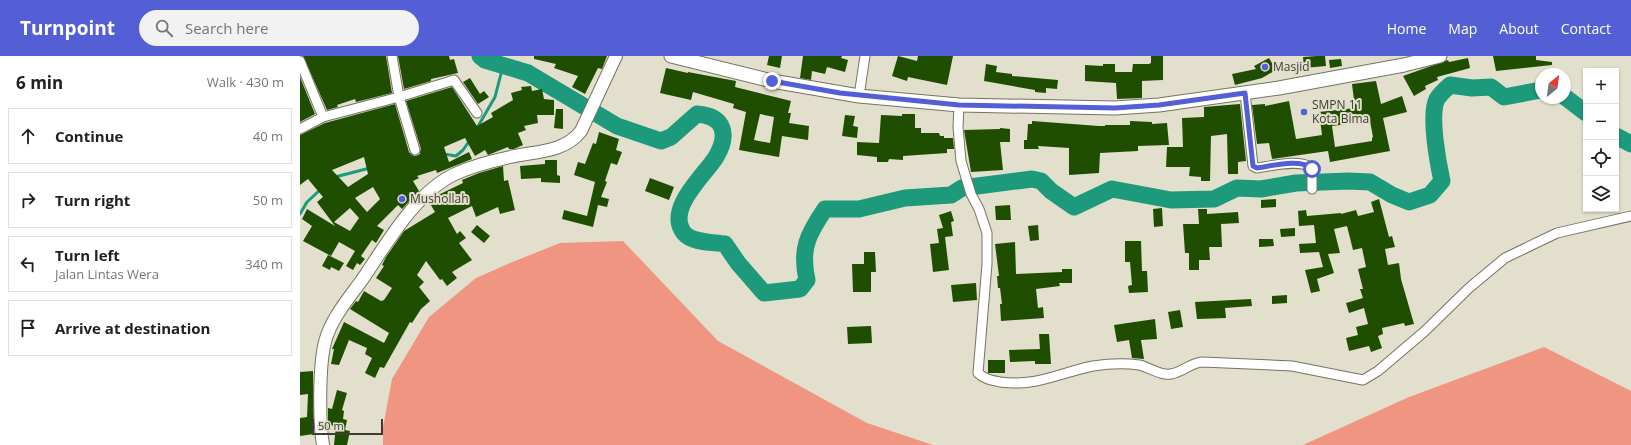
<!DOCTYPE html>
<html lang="en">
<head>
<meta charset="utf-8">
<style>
	body { margin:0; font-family:"Open Sans",sans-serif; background:#f2f2f2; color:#202124 }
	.controls { position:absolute; right:12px; top:12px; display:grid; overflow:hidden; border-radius:0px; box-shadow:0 1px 3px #0004 }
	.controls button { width:36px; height:36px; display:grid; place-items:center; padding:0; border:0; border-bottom:1px solid #e0e0e0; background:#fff; color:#202124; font:20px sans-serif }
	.compass { position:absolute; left:1235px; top:12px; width:36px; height:36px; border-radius:50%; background:#fff; box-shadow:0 1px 3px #0004; rotate:29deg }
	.scale { position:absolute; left:12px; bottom:10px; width:71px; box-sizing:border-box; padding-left:4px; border:2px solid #3c3c34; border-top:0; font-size:11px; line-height:14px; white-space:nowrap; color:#3c3c34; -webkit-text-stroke:3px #e2e0cc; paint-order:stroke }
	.stop { position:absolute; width:12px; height:12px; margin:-9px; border:3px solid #545fd6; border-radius:50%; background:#fff }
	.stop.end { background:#545fd6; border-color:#fff; box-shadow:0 1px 4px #0008 }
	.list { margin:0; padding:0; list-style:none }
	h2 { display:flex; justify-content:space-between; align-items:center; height:52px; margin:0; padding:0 16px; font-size:17px }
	h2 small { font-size:13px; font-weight:400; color:#757577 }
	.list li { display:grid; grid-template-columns:26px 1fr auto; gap:12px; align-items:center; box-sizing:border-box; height:56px; margin:0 8px 8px; padding:0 8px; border:1px solid #e0e0e0; border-radius:0px }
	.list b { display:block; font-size:15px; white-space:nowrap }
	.list p { margin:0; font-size:13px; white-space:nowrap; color:#757577 }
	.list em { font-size:13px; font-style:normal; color:#757577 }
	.icon { flex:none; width:22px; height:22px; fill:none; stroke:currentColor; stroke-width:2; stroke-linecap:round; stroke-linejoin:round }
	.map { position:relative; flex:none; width:1331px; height:389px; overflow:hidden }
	header { display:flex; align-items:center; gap:24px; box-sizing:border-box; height:56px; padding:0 20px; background:#545fd6; color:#fff }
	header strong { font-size:19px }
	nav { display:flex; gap:22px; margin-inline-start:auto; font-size:14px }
	.search { width:280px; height:36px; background:#f2f2f2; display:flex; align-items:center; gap:10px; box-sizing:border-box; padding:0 14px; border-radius:22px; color:#757577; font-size:15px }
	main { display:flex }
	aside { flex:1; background:#fff }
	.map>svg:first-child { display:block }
	.forest { fill:#ef9581 }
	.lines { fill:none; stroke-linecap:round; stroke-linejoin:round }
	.stream { stroke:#1d997b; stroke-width:3 }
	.river { stroke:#1d997b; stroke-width:17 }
	.building { fill:#204e01; fill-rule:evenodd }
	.minor-casing { stroke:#757362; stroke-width:11 }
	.tertiary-casing { stroke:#757362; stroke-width:14 }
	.secondary-casing { stroke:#757362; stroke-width:15 }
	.minor { stroke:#fff; stroke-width:9 }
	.tertiary { stroke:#fff; stroke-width:12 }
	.secondary { stroke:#fff; stroke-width:13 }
	.route { stroke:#545fd6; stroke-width:5 }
	.poi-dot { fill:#545fd6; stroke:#e2e0cc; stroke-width:1.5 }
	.labels { text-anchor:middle; stroke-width:4; stroke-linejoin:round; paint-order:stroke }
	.poi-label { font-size:12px; fill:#3c3c34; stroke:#e2e0cc; text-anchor:start }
</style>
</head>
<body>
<header>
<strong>Turnpoint</strong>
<div class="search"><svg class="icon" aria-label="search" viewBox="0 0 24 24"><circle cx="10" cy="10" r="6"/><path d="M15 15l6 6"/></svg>Search here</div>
<nav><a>Home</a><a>Map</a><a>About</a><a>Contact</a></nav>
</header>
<main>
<aside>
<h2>6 min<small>Walk · 430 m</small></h2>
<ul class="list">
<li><svg class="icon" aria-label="ahead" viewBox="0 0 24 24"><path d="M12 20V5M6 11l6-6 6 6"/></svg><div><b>Continue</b></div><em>40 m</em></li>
<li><svg class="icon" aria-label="right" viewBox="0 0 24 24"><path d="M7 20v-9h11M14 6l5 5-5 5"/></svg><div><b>Turn right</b></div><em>50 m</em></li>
<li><svg class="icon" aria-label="left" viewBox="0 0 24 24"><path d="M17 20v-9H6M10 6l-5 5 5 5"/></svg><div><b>Turn left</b><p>Jalan Lintas Wera</p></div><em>340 m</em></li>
<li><svg class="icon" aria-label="arrive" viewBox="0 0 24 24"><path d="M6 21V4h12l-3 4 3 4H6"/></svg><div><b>Arrive at destination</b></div></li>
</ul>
</aside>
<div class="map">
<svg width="1331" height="389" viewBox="0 0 1331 389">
	<rect width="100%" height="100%" fill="#e2e0cc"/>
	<path class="forest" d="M323 185 418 285 567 367 633 389H83V371L92 323 129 261 176 222 210 207 260 187Z
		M1244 291 1331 335V389H1003L1109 341Z"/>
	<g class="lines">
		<path class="stream" d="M177 72 195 41 203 10
			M144 98 156 100 163 94 170 84
			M107 100 120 95 124 96
			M35 121 70 112
			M0 158 7 146 20 134"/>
		<path class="river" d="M180 0 185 4 228 17 317 70 361 85 371 81 397 58C425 60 429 79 416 101 405 119 365 153 384 177 392 187 413 186 425 188L438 207 464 237 500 233 507 224C500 193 508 178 525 153H559L605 142 651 139 662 132 732 123 741 125 751 135 774 151 812 133 871 144 914 143 937 132 961 133 996 127 1049 125 1070 126 1092 139 1109 146 1130 139 1142 125C1138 107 1129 59 1137 43 1140 38 1146 33 1150 29L1172 32 1191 31 1204 41 1241 34
			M1265 41 1286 57
			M1316 80 1331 88"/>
	</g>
	<path class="building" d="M3 0H86L92 37 56 46 55 43 37 49 38 51 27 54Z
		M98 0H149L150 4 154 3 158 17 131 23V25L104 33Z
		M234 0H307L302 13 298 12 285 38 272 31 278 20 254 12 256 8 234 3Z
		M469 0H482L480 12 467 9Z
		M503 0H542L541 2 548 4 545 16 527 11 525 18 512 15 511 24 500 22Z
		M598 0 617 5 618 0H653L647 29 608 21 607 25 592 20Z
		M851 0H863V24L842 25V42L817 43 816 27 785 25V9L803 10V8H815V16H832L833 8H849L851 7Z
		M1017 0H1025L1026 10 1004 12 1003 1Z
		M1193 0H1236V4L1252 6V9L1196 15Z
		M969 2 976 14 962 22 935 29 932 18 956 13 954 10Z
		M1168 2 1170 12 1137 21 1138 24 1125 30 1126 33 1114 40 1103 20 1148 4 1149 6Z
		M1041 3 1042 10 1030 12 1029 4Z
		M686 8 697 10 696 16 712 18V20L758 24 757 33 746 32V37L735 36V34L684 25Z
		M366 12 388 17V16L436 25 435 31 491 45 488 57H491L489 67 509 70 508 84 482 80 479 101 439 94 446 56 433 52 434 48 393 36 391 44 360 37ZM460 58 474 61 470 87 454 84Z
		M0 21 15 58 0 66Z
		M170 22 180 38 184 35 189 41 178 48 163 26Z
		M1076 25 1081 48 1102 40 1107 56 1083 62 1090 95 1030 106 1028 95 972 103 969 87 957 88 952 49 965 48V50L989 45 996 83 1022 79 1019 56 1055 52 1052 28ZM1070 65 1073 81 1072 82V85L1035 91 1032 70Z
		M231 30 232 35 242 33 244 43 254 44V59H237L238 67 224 70 226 74 218 77 223 89 214 93H209L208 91 188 99 185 94 175 100 165 82 144 91 149 106 169 96 172 103 137 117 136 114 117 120 119 122 113 125 119 135 102 153 98 149 77 170 84 174 76 187 72 184 61 200 65 203 60 209 57 207 53 214 46 210 55 195 39 186 31 200 3 185 12 170 2 163 7 153 35 170 17 146 23 141 8 123 0 129V79L25 67 95 48 109 96 111 99 116 100 120 98 121 93 106 45 152 31 177 70 193 61 191 57 213 44 211 37 222 34 221 31ZM64 101 68 118 48 131 32 114ZM73 131 80 143 67 156 55 142ZM50 152 59 162 50 175 34 166Z
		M940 48 946 105 938 106V118H928L927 78 911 80 910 125H901V121L889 120 890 111H866L867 91H883L882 62 904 61V51Z
		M256 53H263V73L254 72Z
		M602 58H615V72H621V77H639L640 80H644V82H653L654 93H647V97L603 100V104L589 103 588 106H577V101L557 99V86L579 87 581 59 602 60Z
		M545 59 555 60 553 70 558 71 557 82 542 80Z
		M732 65 799 70H805V69H830V65L852 66V68L867 67 869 89 838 90V95L800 97 799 117 769 119V92L738 90 739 93H724V84H727L728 68H732Z
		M700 72 710 73V86H700L703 114 671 116 664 74 700 73Z
		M299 76 319 83 316 94 322 96 317 109 311 107 305 125 307 126 301 141 309 143 307 151 298 149 293 171 262 163 264 154 287 160 295 126 274 119 278 106 285 108 293 87 296 88Z
		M245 104H257V119L260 120V127L241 126V122L221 123 220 110 245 108Z
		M203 110 204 125 208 124 215 154 200 158 198 151 176 161 172 150 148 162 157 178 160 175 166 182 159 187 172 204 152 216 157 222 147 230 142 223 140 224 126 205 117 219 124 226 119 231 130 245 121 253 112 267 110 266 84 312 80 311 75 322 65 317 72 302 65 298 67 292 49 284 39 309 31 308 34 293H32L44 266 84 287 89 277 50 253 56 245 58 246 64 235 81 245 84 244 92 232 76 222 84 210 82 209 86 201 104 175 135 156 129 146 136 140 163 127 162 124 179 117Z
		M350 122 374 131 369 144 345 135Z
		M976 143V151L961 152V144Z
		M1079 143 1089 181 1092 180 1095 191 1085 193 1088 209 1099 207 1101 223 1114 268 1105 270 1104 267 1082 272 1083 278 1078 280 1082 292 1071 296 1069 290 1049 295 1046 282 1058 279 1056 271 1068 268 1064 252 1049 257 1046 247 1063 242 1060 233H1063L1058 213 1066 211 1062 192 1053 194 1047 170 1034 173 1040 197 1028 198 1034 217 1017 223 1020 235 1011 237 1005 214 1023 211 1019 196 1000 197 999 188 1016 187 1014 169 999 170 998 155 1006 154 1007 160 1041 157V158L1056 154 1058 160 1074 156 1071 146Z
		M710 149 711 164H696L695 150Z
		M862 152 863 170 854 171 853 153Z
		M898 153H907V158L938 156 939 167 921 168 922 191H909L910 204H899V214H889V197H885L883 168H899Z
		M651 155 654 165 651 166 653 180 645 181 649 214 633 216 630 188 639 187 637 173 643 172 639 159Z
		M177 169 190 180 184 187 171 176Z
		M738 169 739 184 730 185 728 170Z
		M995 172V180L981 181 980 173Z
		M959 183H973L974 190 959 191Z
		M825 185H841L842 215H847L848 236 829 237 828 230 832 229 830 206H825Z
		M715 186 716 218 762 216V213H772V227H759L760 230 736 233 738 252 743 251 744 262 701 265 700 248H702L700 232H698L697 220H699L695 188Z
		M564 196H575L576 216H571V236H553L552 208H564Z
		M28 199 44 207 39 215 31 211 30 214 22 210Z
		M676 227 677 244 653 246 651 229Z
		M987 239V247L972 248V240Z
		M951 243 952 250 925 252 926 262 897 263 895 246Z
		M880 254 883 271 871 273 868 256Z
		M855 263 857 283 841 284 844 303 832 302 829 284 817 286 814 269Z
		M571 270 572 287 548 288 547 271Z
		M739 278H749L751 308H735V305L710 306 709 294 740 293Z
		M688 304H705V317H688Z
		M13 315 14 378 0 380V362L7 361 8 338 0 339V316Z
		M37 334 47 337 42 354 44 355 43 363 47 364 45 374 50 375 47 389H34L36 370 28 369V352L32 353Z"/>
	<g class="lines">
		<g class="minor-casing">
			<path id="minor" d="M92 0 99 41 115 94
				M0 5 23 61
				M945 37 953 110 957 112C971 110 1003 102 1012 113V133
				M559 40 565 0
				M659 49 658 71 661 105 671 138 679 153 687 177V208L678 317C684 323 691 324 700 326 736 331 759 317 793 310 806 308 825 307 839 309 849 311 861 320 871 318 883 316 890 307 902 306L992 310 1063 324 1078 315 1125 275 1169 232 1205 202 1257 177 1331 160
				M0 73 23 61 99 41 154 24 177 57"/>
		</g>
		<g class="tertiary-casing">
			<path id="tertiary" d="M23 389C19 366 19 309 25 286 31 262 50 241 64 221 87 187 116 136 155 118 172 110 191 105 210 101 235 95 264 97 281 75L316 0"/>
		</g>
		<g class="secondary-casing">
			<path id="secondary" d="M371 0 472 25 559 40 659 49 815 52 859 49 979 32 1104 9 1140 0"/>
		</g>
		<use href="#minor" class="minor"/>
		<use href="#tertiary" class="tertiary"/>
		<use href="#secondary" class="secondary"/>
	</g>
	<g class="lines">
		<path class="route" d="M472 25 540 37 659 49 815 52 859 49 945 37 953 110 957 112C971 110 1003 102 1012 113"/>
	</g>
	<g class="poi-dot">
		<circle cx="965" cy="11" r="4"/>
		<circle cx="1004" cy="56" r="4"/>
		<circle cx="102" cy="143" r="4"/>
	</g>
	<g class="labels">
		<g class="poi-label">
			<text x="973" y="15">Masjid</text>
			<text x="1012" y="53">SMPN 11<tspan x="1012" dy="14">Kota Bima</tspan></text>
			<text x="110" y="147">Mushollah</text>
		</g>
	</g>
</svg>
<div class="controls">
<button>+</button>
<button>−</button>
<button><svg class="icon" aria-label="locate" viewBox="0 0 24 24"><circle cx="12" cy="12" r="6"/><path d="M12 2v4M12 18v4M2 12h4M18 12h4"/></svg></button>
<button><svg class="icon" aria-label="layers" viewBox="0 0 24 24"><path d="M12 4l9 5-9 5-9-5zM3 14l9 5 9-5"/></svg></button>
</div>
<svg class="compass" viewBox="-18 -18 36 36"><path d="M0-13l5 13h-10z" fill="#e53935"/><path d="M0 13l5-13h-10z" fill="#757577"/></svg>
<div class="scale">50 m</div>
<div class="stop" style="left:1012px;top:113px"></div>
<div class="stop end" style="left:472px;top:25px"></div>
</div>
</main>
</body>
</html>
